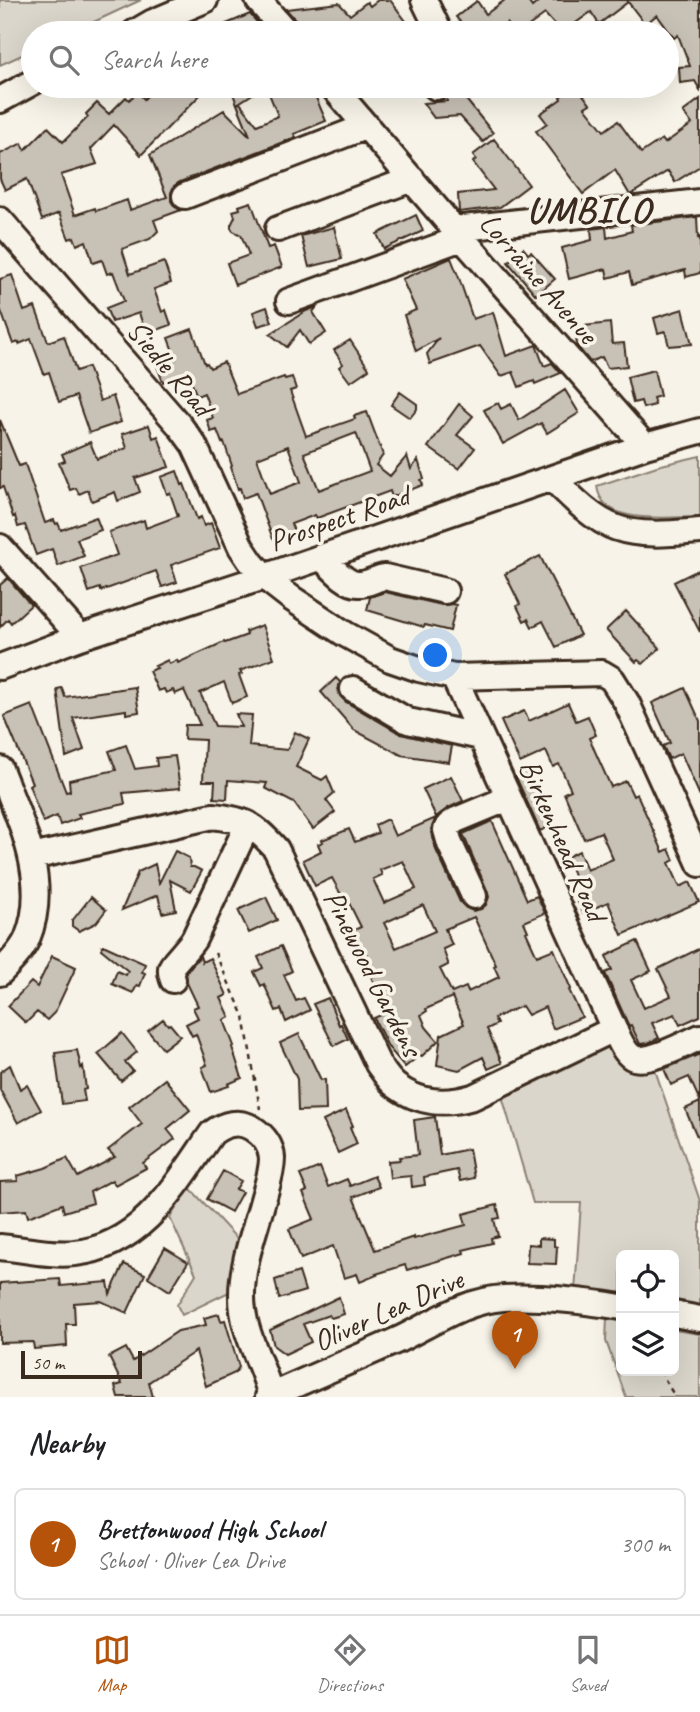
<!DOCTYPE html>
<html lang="en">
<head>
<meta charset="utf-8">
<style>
	body { margin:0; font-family:Caveat,sans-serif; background:#f6f6f6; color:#202124 }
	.controls { position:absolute; right:21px; bottom:21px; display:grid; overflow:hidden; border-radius:10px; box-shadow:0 7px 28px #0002 }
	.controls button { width:63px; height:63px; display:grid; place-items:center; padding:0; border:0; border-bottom:2px solid #e0e0e0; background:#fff; color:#202124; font:35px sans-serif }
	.scale { position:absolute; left:21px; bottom:18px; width:121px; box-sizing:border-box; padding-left:7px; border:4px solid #3b2a1e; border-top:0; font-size:19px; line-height:24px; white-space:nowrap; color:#3b2a1e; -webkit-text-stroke:5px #f7f3e8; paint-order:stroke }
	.you { position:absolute; left:436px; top:656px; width:24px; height:24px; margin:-18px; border:5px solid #fff; border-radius:50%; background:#1a73e8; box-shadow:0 0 0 10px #1a73e833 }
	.badge { display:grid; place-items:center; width:46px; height:46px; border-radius:50%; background:#b45309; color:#fff; font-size:23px; font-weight:700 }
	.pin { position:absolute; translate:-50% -58px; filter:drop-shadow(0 2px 4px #0008) }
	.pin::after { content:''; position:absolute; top:37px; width:24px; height:21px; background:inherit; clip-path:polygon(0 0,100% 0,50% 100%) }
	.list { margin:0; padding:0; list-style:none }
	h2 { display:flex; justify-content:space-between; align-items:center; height:91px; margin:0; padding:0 28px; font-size:30px }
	h2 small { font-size:23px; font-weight:400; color:#757577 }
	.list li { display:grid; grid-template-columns:46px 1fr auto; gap:21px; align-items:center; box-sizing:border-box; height:112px; margin:0 14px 14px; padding:0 14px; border:2px solid #e0e0e0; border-radius:10px }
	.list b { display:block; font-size:26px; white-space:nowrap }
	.list p { margin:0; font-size:23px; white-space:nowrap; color:#757577 }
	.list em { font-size:23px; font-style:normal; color:#757577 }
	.icon { flex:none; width:38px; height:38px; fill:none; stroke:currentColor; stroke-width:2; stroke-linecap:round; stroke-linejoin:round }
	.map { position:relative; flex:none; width:700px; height:1397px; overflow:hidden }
	.search { position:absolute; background:#fff; box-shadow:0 7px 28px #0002; left:21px; right:21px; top:21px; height:77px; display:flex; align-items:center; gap:18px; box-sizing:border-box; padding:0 24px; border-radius:38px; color:#757577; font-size:26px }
	.sheet { height:217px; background:#fff }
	nav { display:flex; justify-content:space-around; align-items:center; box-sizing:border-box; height:98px; border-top:2px solid #e0e0e0; background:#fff; font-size:19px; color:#757577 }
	nav a { display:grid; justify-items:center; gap:4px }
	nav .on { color:#b45309 }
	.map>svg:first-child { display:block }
	.green { fill:#dbd6cb; stroke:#8b8074; stroke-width:2 }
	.building { fill:#c8c1b6; stroke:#3b2a1e; stroke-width:2; fill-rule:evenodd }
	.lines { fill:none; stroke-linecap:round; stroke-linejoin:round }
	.minor-casing { stroke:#3b2a1e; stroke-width:30 }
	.path { stroke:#3b2a1e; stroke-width:2.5; stroke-dasharray:5 5; stroke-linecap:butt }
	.minor { stroke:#f7f3e8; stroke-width:24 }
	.labels { text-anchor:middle; stroke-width:7; stroke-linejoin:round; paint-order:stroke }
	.street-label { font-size:30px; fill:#3b2a1e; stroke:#f7f3e8 }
	.district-label { font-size:37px; font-weight:bold; letter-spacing:2px; fill:#3b2a1e; stroke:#f7f3e8 }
</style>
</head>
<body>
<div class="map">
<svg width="700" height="1397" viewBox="0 0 700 1397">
	<rect width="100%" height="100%" fill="#f7f3e8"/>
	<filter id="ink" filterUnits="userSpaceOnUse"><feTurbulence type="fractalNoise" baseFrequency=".0143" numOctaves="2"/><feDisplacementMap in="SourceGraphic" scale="14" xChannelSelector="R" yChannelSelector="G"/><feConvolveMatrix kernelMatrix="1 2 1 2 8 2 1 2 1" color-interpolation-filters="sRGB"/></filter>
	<g filter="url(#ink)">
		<path class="green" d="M0 0H141L70 33H33V50L0 65Z
			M700 456V517C671 516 602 528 597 486L657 466Z
			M606 1044 639 1071 655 1070 700 1201V1308L674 1305V1255H621V1298L575 1292 581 1203H533L502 1096Z
			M189 1187 241 1243 231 1291 182 1315 177 1305 196 1274 170 1218Z
			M607 1318 621 1321V1371H674V1330L700 1334V1397H626L606 1341Z"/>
		<path class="building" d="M378 0H390L415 33H307L286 9 339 3 350 15 367 2 370 6Z
			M505 0H527L532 7 537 3 534 0H700V90L695 81 680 83 679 67 690 66 678 35 674 38 657 15 645 24 628 2 599 24 591 12 562 33 545 14 519 33H515L507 23 494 33H469L456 17 477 1 486 14Z
			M250 14 266 33H205Z
			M157 86H209L141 155 114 125 91 149 97 164 61 175 75 215 95 208 96 211 127 200 130 210 167 197 150 155 224 110 250 136 237 104 240 103 257 125 278 116 266 86H311L326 121 294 134 296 137 180 182 174 186 171 193V201L175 207 181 210 154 220 158 231 150 239 122 249 130 274 164 262 171 283 154 289 162 312 166 310 171 325 149 333 147 327 144 328 139 313 112 322 106 308 124 301 113 272 107 274 102 260 93 263 86 241 77 245 74 237 69 239 59 213 42 220 27 179 5 190 0 179V154L22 143 25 150 48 127 63 142 88 117 86 114 97 103 109 114 126 97 129 100 138 92 144 99Z
			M230 86H265L237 104Z
			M453 86H487L488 95 464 97 493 133 483 142 460 116 434 118 423 103 447 101V97L451 94Z
			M577 87 590 104 585 107 604 131 618 121 641 153 662 139 665 143 692 124 683 112 700 99V166L675 182 668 171 630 195 615 170 583 194 536 131 547 123 540 114 561 99 560 97 569 89 571 92Z
			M494 139 529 185 500 207 459 212 458 194 494 190 473 162 476 159 473 155Z
			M251 202 268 248 274 246 282 267 235 285 227 263 249 255 241 235 233 231 231 228V225L235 217 233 211 240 209 239 206Z
			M416 215 423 231 384 249 377 234Z
			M697 217 698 238 700 237V273L686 277 685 270 632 285 629 272 608 278 606 269 569 279 562 248 592 240 591 229 606 227 607 238 632 231 631 225Z
			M334 227 342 259 309 267 301 236Z
			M523 248 528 254 531 252 555 279 536 295 508 262Z
			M451 258 459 278 473 319 493 312 506 356 536 345 544 366 552 363 561 373 535 384 534 381 519 387 513 372 501 376 480 346 430 364 427 354 439 338 416 351 404 315 416 310 402 279Z
			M12 275 24 311 35 307 48 342 64 336 76 371 88 367 100 401 113 396 121 422 89 433 76 396 59 402 49 372 44 374 31 339 19 344V342L13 344 0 308V279Z
			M267 307 272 322 258 326 253 312Z
			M317 307 313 312 326 333 309 344 300 330 287 347 270 334 306 311Z
			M683 309 692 344 669 346 665 331 658 333 654 318Z
			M610 323 612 344 624 343 627 366 607 368 602 357 590 362 577 346 575 327Z
			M192 329 205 364 207 363 210 368 224 362 237 394 284 377 285 379 292 377 296 389 290 391 306 436 355 419 354 416 367 412 383 455 376 465 390 476 407 456 411 469 418 460 424 479 421 480 423 485 392 497 390 491 317 518 315 515 291 524 294 531 273 539 256 493 243 498 240 488 238 489 231 467 232 466 224 442 222 443 217 430 211 432 207 420 213 418 204 393 197 396 187 372 163 382 157 366 176 359 168 338ZM356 433 370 471 319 490 304 453ZM288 446 301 482 270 494 257 458Z
			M350 340 369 369 350 382 339 367 343 364 334 350Z
			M654 370 660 396 653 398 655 405 643 408 641 401 633 403 627 377Z
			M565 390 579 413 547 433 541 423 503 444 484 410 498 403 501 409 511 404 519 420Z
			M400 392 417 404V409L410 418 391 405Z
			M459 404 473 416 457 435 475 448 459 469 428 447Z
			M0 420 19 466 25 464 45 523 54 520 56 524 58 523 61 530 96 517 101 530 77 539 84 556 58 566 52 549 36 555 25 525 18 527 15 516 13 517 3 487 0 488Z
			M149 425 153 438 158 436 169 467 135 478 140 492 118 501 115 492 92 501 88 490 79 494 76 488 70 490 59 463 65 461 62 454 90 442 97 459 127 448 122 434Z
			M177 471 182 485 184 484 197 519 201 517 204 526 211 523 220 548 171 565 177 582 162 587 156 571 101 591 100 588 89 592 81 568 117 555 109 532 144 520 146 528 178 516 170 493 167 494 161 477Z
			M540 556 580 635 556 647 543 621 532 627 528 619 524 621 517 606 520 604 505 574Z
			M700 569V632L674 582Z
			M8 578 31 605 11 623 8 619 0 627V585Z
			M385 592 442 605 452 604 456 605 450 631 425 625 424 627 367 610 370 597Z
			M626 611 660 648 643 664 638 660 636 662 606 630Z
			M262 625 274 658 240 671 242 674 239 675 247 697 232 703 224 682 200 693 209 712 207 713H209L215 726 241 727 236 714 252 715 249 746 287 750 295 732 309 739 296 767 322 780 327 776 334 793 326 800 335 812 313 829 294 803 265 788 267 783 228 780 227 799 214 798 215 781H203L205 740 184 739 185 725H200L184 690 175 694 173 690 166 693 164 689 158 691 149 671 157 668 155 666 168 660 169 664 177 660 178 663 224 642 225 643 247 635 246 631Z
			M336 678 340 682 338 690 340 696 346 702 401 734 452 746 449 762 401 755 354 730 321 692Z
			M135 687 139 712 126 714V710L73 718 84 750 66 757 57 689 62 688 65 697Z
			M685 688 700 721V796L681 753 669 759 663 746 670 743 652 703Z
			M568 703 576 721 588 716 596 735 589 738 611 787 626 781 633 796 637 794 663 852 669 849 674 860 669 863 680 887 690 882 699 902 622 935 608 902 583 913 576 898 582 896 567 857 579 851 587 870 613 859 601 832 584 839 564 793 571 790 559 764 553 767 546 751 520 763 501 721 524 711 529 721Z
			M32 705 66 792 70 791 69 780 116 770 109 751 126 745 135 769 157 766 156 758 175 756 180 788 123 793 125 804 78 814 80 818 60 825 57 816 43 822 29 785 32 783 4 716Z
			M528 771 553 825 540 831 516 777Z
			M451 776 463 801 448 808 436 817 423 789Z
			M436 818 431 829 436 850 460 902 466 908 473 911 481 909 486 905 489 897 487 890 463 834 492 821 527 900 537 896 545 913 524 922 528 931 526 932 537 956 554 949 571 989 569 990 582 1017 553 1029 545 1007 528 1015 522 1006 494 1018 497 1024 487 1029 502 1063 488 1069 483 1057 459 1070 437 1065 441 1035 464 1024 452 997 426 1009 427 1011 421 1015 426 1027 438 1041 422 1056 420 1055 405 1067 388 1047 374 1018 388 1012 371 977 375 975 365 951 360 953 354 940 358 938 354 930 361 927 349 903 346 904 332 878 315 886 303 860 321 851 318 844 323 842 322 840 349 829 355 842 378 833 375 825 385 820H388L395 836ZM403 861 416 889 384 903 373 879 382 875 380 870ZM423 905 435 931 396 948 384 923ZM474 917 496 965 494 966 499 977 468 992 466 987 452 993 440 969 448 965V963L443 949 452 945 445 929Z
			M175 851 189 858 190 867H194L202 871 191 891 170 880 176 910 162 913 158 895 122 910 138 872 155 864 159 883Z
			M91 897 106 910 96 923 79 931 72 926V921Z
			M266 897 277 920 249 933 238 910Z
			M637 941 651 971 631 980 644 1008 671 996 658 969 700 948V1016L680 1025 675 1014 652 1023 659 1038 648 1043 640 1044 631 1025 629 1026 627 1022 605 973 612 970 606 956Z
			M103 945 145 964 142 972 145 973 140 986 137 985 133 993 112 984 117 971 126 975 128 971 101 949Z
			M281 946 292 971 284 975 296 1001 304 998 310 1010 286 1022 281 1009 276 1011 264 984 261 986 254 972 263 968 258 957Z
			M52 956 76 967 55 1012 47 1020 37 1012 26 1023 8 1006 31 982 37 987Z
			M200 956 202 962 210 958 227 995 221 998 230 1017 224 1020 234 1046 232 1047 242 1078 228 1084 229 1086 211 1092 202 1067 207 1065 196 1034 192 1036 186 1024 198 1018 193 1008 198 1006 187 983 186 972Z
			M328 998 339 1025 341 1024 348 1039 334 1046 313 1004Z
			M163 1019 168 1025 170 1024 180 1036 163 1049 148 1031Z
			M122 1033 137 1052 125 1062 133 1071 121 1081 98 1054Z
			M299 1034 321 1080 325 1079 326 1110 298 1111 297 1079 280 1043Z
			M77 1050 81 1068 83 1066 86 1089 83 1090 85 1101 62 1104 55 1053Z
			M700 1054V1101L689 1077 671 1085 664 1069Z
			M10 1065 20 1089 27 1085 41 1110 18 1123 0 1090V1072Z
			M165 1079 190 1110 167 1129 175 1139 143 1163 146 1168 115 1185 112 1180 90 1192 93 1203 64 1212 62 1204 28 1217 26 1210 0 1212V1182L18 1181 17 1176 45 1168 67 1158 78 1177 115 1157 108 1150 142 1124 129 1107Z
			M700 1102V1143L685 1109Z
			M346 1110 353 1126 350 1127 357 1144 338 1153 323 1121Z
			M435 1117 440 1155 469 1149 474 1178 460 1181 457 1170 424 1177 425 1185 412 1187 411 1176 390 1178 388 1161 400 1160 399 1157 418 1155 414 1120Z
			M320 1167 328 1187 347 1179 350 1186 374 1176 379 1187 353 1197 375 1250 414 1237V1239L466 1225 463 1214 497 1205 500 1218 494 1219 498 1236 491 1238 492 1243 463 1250 464 1253 407 1270 405 1265 376 1274 377 1275 360 1282 357 1274 344 1278 333 1246 301 1259 289 1229 314 1219 303 1193 307 1191 300 1175Z
			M223 1171 241 1181 236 1189 242 1192 231 1212 207 1199Z
			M539 1238 554 1239V1246L557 1247 556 1264 527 1263 528 1244 539 1245Z
			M165 1248 188 1262 170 1291 148 1277Z
			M124 1264 145 1274 127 1313 101 1301 74 1303 75 1324H66L67 1346 34 1349 33 1342 0 1343V1283L60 1279 61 1286 108 1282 110 1294Z
			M299 1272 305 1291 279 1299 275 1280Z
			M339 1297 344 1314 331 1318 329 1315 303 1324 311 1342 285 1354 274 1346 270 1330Z
			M219 1314 221 1321 225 1320 239 1367 235 1373 206 1386 196 1351 149 1382 153 1397H118L115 1386 122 1384 109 1357 126 1348 133 1361 178 1331 206 1325 204 1318Z"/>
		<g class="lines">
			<g class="minor-casing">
				<path id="minor" d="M258 0 287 33
					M424 0 440 33
					M134 33 153 22 205 0
					M332 86 454 229 645 446
					M436 87 438 86
					M0 100 33 82
					M185 196 367 126
					M0 220 180 426 194 445 241 547 251 562 264 577 291 598 345 634 390 659 419 669 454 677 602 673 612 679 627 703 700 864
					M278 229 412 179
					M454 229 700 202
					M289 301 462 238
					M552 478C570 496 593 520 617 528 642 537 675 533 700 531
					M0 547 80 637
					M321 557C331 566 345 584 358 584 367 585 376 578 385 577L445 591
					M0 667 80 637 264 577 645 446 700 431
					M454 677 614 1029C619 1038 623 1051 632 1057 646 1065 685 1044 700 1037
					M353 689 408 721 481 737
					M0 769C20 821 51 882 27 939 21 952 10 963 0 973
					M32 857 213 816C247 820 253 824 276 849L378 1064C383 1071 389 1081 396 1086 420 1104 445 1105 473 1097L614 1029
					M474 896 450 844 446 830 449 825 456 820 509 798
					M173 980C172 977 170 970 171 968 171 965 190 946 194 939L248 824
					M0 1247C23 1249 52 1256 75 1253 143 1246 177 1183 212 1133 224 1124 239 1120 252 1128 263 1135 271 1144 272 1158 272 1172 267 1186 263 1200 255 1230 242 1263 242 1294 241 1332 263 1362 271 1397
					M674 1314 700 1319
					M268 1397C311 1377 356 1359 400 1339 433 1323 466 1300 504 1298 543 1296 583 1301 621 1307"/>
			</g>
			<path class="path" d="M215 953 244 1016 260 1109
				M660 1371 675 1397"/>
			<use href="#minor" class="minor"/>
		</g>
	</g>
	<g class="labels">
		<g class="street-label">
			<text transform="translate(539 278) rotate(49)" y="10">Lorraine Avenue</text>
			<text transform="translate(170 368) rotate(50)" y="10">Siedle Road</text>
			<text transform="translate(339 518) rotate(-19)" y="10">Prospect Road</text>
			<text transform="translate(563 840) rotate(66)" y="10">Birkenhead Road</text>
			<text transform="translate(373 973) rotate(63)" y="10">Pinewood Gardens</text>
			<text transform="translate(388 1310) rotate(-24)" y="10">Oliver Lea Drive</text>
		</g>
		<g class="district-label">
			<text x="589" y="222">UMBILO</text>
		</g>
	</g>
</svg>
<div class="controls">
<button><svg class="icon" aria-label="locate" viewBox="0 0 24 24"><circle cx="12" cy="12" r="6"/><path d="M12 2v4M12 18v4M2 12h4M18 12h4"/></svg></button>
<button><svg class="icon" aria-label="layers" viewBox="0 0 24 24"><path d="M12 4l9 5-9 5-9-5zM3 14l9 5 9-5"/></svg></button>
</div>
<div class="scale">50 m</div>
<div class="you"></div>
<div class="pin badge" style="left:515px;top:1369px">1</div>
<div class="search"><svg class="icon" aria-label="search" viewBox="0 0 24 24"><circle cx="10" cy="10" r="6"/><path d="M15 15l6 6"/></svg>Search here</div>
</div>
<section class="sheet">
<h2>Nearby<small></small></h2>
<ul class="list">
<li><span class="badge">1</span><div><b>Brettonwood High School</b><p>School · Oliver Lea Drive</p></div><em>300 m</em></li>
</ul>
</section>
<nav>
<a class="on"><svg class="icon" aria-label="map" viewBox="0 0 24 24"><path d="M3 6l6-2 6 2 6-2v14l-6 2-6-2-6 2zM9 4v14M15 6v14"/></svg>Map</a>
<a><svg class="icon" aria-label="directions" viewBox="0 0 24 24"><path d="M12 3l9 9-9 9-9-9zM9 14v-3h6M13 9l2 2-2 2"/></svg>Directions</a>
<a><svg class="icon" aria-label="saved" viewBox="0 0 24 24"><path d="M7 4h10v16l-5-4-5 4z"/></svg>Saved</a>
</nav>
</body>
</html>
